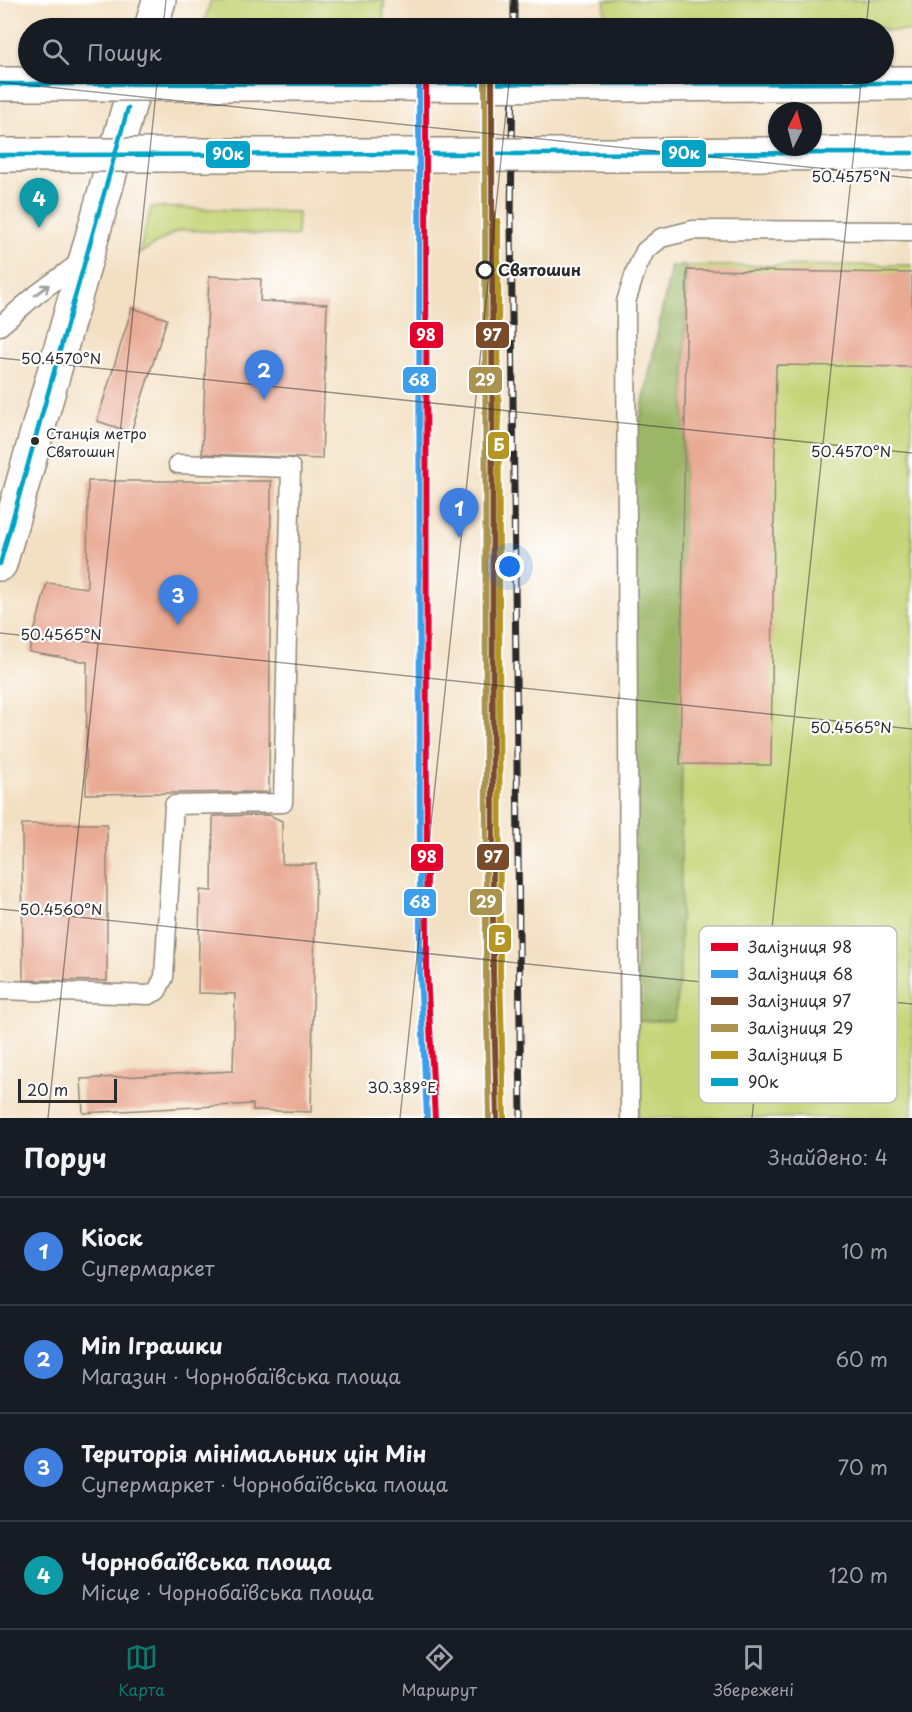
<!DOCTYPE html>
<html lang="uk">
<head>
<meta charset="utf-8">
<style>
	body { margin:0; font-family:"Playpen Sans",sans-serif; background:#20242c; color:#f1f3f6 }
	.compass { position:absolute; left:768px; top:102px; width:54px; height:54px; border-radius:50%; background:#171b24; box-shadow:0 2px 4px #0004; rotate:6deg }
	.scale { position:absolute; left:18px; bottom:15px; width:99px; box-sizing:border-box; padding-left:6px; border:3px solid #2b2b2b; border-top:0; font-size:16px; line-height:21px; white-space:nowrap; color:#2b2b2b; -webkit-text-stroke:4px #fff; paint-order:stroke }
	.you { position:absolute; left:510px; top:567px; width:21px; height:21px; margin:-15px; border:4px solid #fff; border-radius:50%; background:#1a73e8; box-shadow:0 0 0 9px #1a73e833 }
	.badge { display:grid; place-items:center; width:39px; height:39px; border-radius:50%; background:#0f766e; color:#fff; font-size:20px; font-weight:700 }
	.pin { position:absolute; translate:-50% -50px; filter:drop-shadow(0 2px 3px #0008) }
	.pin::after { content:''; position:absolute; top:32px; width:21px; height:18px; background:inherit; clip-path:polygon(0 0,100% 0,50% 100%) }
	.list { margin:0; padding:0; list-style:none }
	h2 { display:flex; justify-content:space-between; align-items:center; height:78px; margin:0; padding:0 24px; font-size:26px }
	h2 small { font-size:20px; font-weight:400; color:#9ea1a6 }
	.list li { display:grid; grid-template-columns:39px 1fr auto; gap:18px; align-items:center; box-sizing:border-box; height:108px; padding:0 24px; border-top:2px solid #363941 }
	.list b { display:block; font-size:22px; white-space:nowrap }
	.list p { margin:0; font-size:20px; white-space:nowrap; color:#9ea1a6 }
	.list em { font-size:20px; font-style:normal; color:#9ea1a6 }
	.icon { flex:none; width:33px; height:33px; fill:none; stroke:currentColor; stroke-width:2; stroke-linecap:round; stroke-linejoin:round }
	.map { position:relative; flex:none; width:912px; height:1118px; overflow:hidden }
	.search { position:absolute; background:#171b24; box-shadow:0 2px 4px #0004; left:18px; right:18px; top:18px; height:66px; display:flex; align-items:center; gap:15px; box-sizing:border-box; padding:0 21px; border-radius:33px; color:#9ea1a6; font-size:22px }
	.sheet { height:510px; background:#171b24 }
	nav { display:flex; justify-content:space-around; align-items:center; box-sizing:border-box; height:84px; border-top:2px solid #363941; background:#171b24; font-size:16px; color:#9ea1a6 }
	nav a { display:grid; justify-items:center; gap:3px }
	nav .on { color:#0f766e }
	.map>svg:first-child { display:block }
	.green { fill:#c5d477; stroke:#788051; stroke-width:1.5 }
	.forest { fill:#9cb668; stroke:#64704a; stroke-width:1.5 }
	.building { fill:#e9aa94 }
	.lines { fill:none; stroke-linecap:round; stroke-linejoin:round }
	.lane-casing { stroke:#8f8677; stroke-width:21 }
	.secondary-casing { stroke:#8f8677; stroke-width:36 }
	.primary-casing { stroke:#8f8677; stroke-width:36 }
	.lane { stroke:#fff; stroke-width:18 }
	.secondary { stroke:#fff; stroke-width:33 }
	.primary { stroke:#fff; stroke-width:33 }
	.rail-casing { stroke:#2b2b2b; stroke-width:7 }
	.rail { stroke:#fff; stroke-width:4.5; stroke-dasharray:14; stroke-linecap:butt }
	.primary-bridge-casing { stroke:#8f8677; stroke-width:36; stroke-linecap:butt }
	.primary-bridge { stroke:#fff; stroke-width:33 }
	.bus-1-casing { stroke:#fff; stroke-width:9 }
	.bus-1 { stroke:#02a3c6; stroke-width:4.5 }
	.rail-1-casing { stroke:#fff; stroke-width:10 }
	.rail-2-casing { stroke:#fff; stroke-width:10 }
	.rail-3-casing { stroke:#fff; stroke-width:10 }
	.rail-4-casing { stroke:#fff; stroke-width:10 }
	.rail-5-casing { stroke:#fff; stroke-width:10 }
	.rail-1 { stroke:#e4002b; stroke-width:6 }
	.rail-2 { stroke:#3d9fea; stroke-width:6 }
	.rail-3 { stroke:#7a4b2a; stroke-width:6 }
	.rail-4 { stroke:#aa934e; stroke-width:6 }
	.rail-5 { stroke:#b59523; stroke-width:6 }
	.oneway { stroke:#a0a0a0 }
	.ticks { fill:none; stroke:#2b2b2b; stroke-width:1.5; stroke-opacity:0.45 }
	.stop-dot { fill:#fff; stroke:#2b2b2b; stroke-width:3 }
	.bus-dot { fill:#2b2b2b; stroke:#fff; stroke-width:2 }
	.labels { text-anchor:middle; stroke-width:4.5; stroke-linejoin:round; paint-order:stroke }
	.bus-label { font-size:14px; fill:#2b2b2b; stroke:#fff; text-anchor:start }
	.stop-label { font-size:16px; font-weight:bold; fill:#2b2b2b; stroke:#fff; text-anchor:start }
	.key { fill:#fff; stroke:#bfbfbf; stroke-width:1.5 }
	.key-label { font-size:16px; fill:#2b2b2b }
	.ticks-label { font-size:15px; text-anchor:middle; fill:#2b2b2b; stroke:#fff; stroke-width:4.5; stroke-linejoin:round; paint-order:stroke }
	.line-badge { stroke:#fff; stroke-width:2 }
	.badge-label { font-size:16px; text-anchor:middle; font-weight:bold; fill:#fff }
</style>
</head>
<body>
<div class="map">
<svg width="912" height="1118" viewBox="0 0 912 1118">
	<rect width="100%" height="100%" fill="#fff"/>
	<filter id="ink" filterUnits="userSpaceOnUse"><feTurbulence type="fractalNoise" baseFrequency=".0167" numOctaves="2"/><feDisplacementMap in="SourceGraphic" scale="12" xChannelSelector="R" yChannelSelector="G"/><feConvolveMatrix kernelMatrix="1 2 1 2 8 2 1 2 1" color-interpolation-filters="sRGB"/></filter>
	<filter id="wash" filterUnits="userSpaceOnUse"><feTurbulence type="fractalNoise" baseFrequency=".008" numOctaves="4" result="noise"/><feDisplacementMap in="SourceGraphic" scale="24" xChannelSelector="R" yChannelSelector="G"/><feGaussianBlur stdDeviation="1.35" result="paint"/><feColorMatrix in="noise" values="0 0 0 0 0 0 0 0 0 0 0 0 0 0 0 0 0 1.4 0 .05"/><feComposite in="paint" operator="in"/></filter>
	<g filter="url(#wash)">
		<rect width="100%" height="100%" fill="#f3e0c3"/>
		<path class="green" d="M211 0H384L383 28 203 26Z
			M605 0H912V31H884V28H664L604 17Z
			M151 207 298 212 297 236 183 230 175 232 139 254Z
			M912 265V1118H638L631 464 671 266Z"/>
		<path class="forest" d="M671 266H686L680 975 674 1021H637L631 464Z"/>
		<g id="blocks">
			<path class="building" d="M687 270 912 273V367L776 365 771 765 680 764Z
				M209 276 261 279 260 301 327 304 322 459 202 454Z
				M132 308 167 319 131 432 97 421Z
				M88 481H271L269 792 86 794 87 662 29 652 47 583 87 588Z
				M269 815 282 821V864H316L311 1112 253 1110V1104L83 1113 81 1079 233 1071 235 994 198 993 200 890 212 891 213 816Z
				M22 824H107V981L23 980Z"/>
		</g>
	</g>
	<g filter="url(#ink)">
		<use href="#blocks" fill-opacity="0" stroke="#8f8677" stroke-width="1.5"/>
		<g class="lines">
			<g class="lane-casing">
				<path id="lane" d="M0 326 37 294 83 260
					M0 990 149 995 157 991 164 977 174 805 283 803 291 468 178 464
					M630 1118 626 332V302L636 270 645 251 661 238 693 230 912 231"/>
			</g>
			<g class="secondary-casing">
				<path id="secondary" d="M151 28 159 0
					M0 564 138 74"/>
			</g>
			<g class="primary-casing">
				<path id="primary" d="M188 84H374
					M626 85 912 83
					M167 155H373
					M630 155 912 153"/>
			</g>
			<use href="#lane" class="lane"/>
			<use href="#secondary" class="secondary"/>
			<use href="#primary" class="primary"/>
			<g class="rail-casing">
				<path id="rail" d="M514 28V0
					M513 74 511 221 521 1118"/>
			</g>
			<use href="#rail" class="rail"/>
			<g class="primary-bridge-casing">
				<path id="primary-bridge" d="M0 84H188
					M374 84 626 85
					M0 155H167
					M373 155H630"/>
			</g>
			<use href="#primary-bridge" class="primary-bridge"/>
			<g class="bus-1-casing">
				<path id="bus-1" d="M0 84 912 83
					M0 155 912 153
					M0 564 128 108"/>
			</g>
			<use href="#bus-1" class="bus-1"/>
			<g class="rail-1-casing">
				<path id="rail-1" d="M426 74 427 973 435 1118"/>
			</g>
			<g class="rail-2-casing">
				<path id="rail-2" d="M419 74 420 973 427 1118"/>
			</g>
			<g class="rail-3-casing">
				<path id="rail-3" d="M492 74 493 973 497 1118"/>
			</g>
			<g class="rail-4-casing">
				<path id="rail-4" d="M485 74 486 973 489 1118"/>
			</g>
			<g class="rail-5-casing">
				<path id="rail-5" d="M498 221 500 973 504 1118"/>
			</g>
			<use href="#rail-1" class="rail-1"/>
			<use href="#rail-2" class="rail-2"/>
			<use href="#rail-3" class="rail-3"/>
			<use href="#rail-4" class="rail-4"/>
			<use href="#rail-5" class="rail-5"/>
		</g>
		<defs><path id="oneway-shaft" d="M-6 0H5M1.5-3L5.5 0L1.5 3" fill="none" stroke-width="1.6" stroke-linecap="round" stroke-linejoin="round" transform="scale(1.5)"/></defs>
		<use class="oneway" href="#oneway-shaft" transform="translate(42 290) rotate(-37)"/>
	</g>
	<path class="ticks" d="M163 28 166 0M515 28 518 0M866 28 869 0M0 82 912 178M0 358 912 453M0 633 912 729M0 909 912 1004M48 1118 158 74M400 1118 510 74M752 1118 862 74"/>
	<circle class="stop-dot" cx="485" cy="270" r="8"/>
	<circle class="bus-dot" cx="35" cy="441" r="5"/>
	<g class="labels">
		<g class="bus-label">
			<text x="46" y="439">Станція метро<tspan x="46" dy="18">Святошин</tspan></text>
		</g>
		<g class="stop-label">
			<text x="498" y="276">Святошин</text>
		</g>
	</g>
	<rect x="699" y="926" width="198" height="177" rx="9" class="key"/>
	<rect x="711" y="943" width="27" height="8" fill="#e4002b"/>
	<rect x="711" y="970" width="27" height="8" fill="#3d9fea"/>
	<rect x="711" y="997" width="27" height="8" fill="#7a4b2a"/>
	<rect x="711" y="1024" width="27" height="8" fill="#aa934e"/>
	<rect x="711" y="1051" width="27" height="8" fill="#b59523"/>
	<rect x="711" y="1078" width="27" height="8" fill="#02a3c6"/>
	<g class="key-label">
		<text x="748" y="953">Залізниця 98</text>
		<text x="748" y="980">Залізниця 68</text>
		<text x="748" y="1007">Залізниця 97</text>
		<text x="748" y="1034">Залізниця 29</text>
		<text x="748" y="1061">Залізниця Б</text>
		<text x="748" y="1088">90к</text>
	</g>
	<g class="ticks-label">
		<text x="851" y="182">50.4575°N</text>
		<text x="61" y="364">50.4570°N</text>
		<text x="851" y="457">50.4570°N</text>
		<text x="61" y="640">50.4565°N</text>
		<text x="851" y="733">50.4565°N</text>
		<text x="61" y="915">50.4560°N</text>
		<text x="402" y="1093">30.389°E</text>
	</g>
	<g class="line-badge">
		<rect x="661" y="139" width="46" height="29" rx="6" fill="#02a3c6"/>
		<rect x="205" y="140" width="46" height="29" rx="6" fill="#02a3c6"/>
		<rect x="475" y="321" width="35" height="28" rx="6" fill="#7a4b2a"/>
		<rect x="409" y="321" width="35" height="28" rx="6" fill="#e4002b"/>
		<rect x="468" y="366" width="35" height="28" rx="6" fill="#aa934e"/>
		<rect x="402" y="366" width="35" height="28" rx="6" fill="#3d9fea"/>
		<rect x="487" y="431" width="23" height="29" rx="6" fill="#b59523"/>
		<rect x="476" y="843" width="34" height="28" rx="6" fill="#7a4b2a"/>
		<rect x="410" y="843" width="34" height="29" rx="6" fill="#e4002b"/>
		<rect x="469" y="888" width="34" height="28" rx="6" fill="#aa934e"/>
		<rect x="403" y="888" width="34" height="29" rx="6" fill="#3d9fea"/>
		<rect x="488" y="924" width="24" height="29" rx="6" fill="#b59523"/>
	</g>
	<g class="badge-label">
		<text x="684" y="159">90к</text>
		<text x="228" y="160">90к</text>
		<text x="492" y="341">97</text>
		<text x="426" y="341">98</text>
		<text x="485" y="386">29</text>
		<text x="419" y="386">68</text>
		<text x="499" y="451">Б</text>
		<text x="493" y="863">97</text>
		<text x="427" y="863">98</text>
		<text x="486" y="908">29</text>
		<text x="420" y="908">68</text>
		<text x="500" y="945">Б</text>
	</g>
</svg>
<svg class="compass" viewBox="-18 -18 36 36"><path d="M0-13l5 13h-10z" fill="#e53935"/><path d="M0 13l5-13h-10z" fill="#9ea1a6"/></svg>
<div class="scale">20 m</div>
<div class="you"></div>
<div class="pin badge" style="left:459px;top:538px;background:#3f7fe0">1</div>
<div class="pin badge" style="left:264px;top:400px;background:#3f7fe0">2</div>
<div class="pin badge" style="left:178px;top:625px;background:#3f7fe0">3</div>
<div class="pin badge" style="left:39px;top:228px;background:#0f9aa8">4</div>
<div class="search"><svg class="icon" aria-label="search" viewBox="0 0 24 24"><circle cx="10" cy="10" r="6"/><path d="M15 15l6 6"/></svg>Пошук</div>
</div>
<section class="sheet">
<h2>Поруч<small>Знайдено: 4</small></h2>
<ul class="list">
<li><span class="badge" style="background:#3f7fe0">1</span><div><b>Кіоск</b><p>Супермаркет</p></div><em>10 m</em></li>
<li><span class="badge" style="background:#3f7fe0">2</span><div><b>Min Іграшки</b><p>Магазин · Чорнобаївська площа</p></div><em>60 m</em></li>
<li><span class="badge" style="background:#3f7fe0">3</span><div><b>Територія мінімальних цін Мін</b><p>Супермаркет · Чорнобаївська площа</p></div><em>70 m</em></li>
<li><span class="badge" style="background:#0f9aa8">4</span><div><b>Чорнобаївська площа</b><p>Місце · Чорнобаївська площа</p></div><em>120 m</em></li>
</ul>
</section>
<nav>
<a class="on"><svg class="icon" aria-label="map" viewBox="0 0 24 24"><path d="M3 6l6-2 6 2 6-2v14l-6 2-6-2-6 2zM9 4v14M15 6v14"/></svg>Карта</a>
<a><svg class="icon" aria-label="directions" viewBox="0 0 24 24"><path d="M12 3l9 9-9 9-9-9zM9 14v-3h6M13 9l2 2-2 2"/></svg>Маршрут</a>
<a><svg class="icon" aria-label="saved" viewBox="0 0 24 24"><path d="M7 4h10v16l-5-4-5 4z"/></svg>Збережені</a>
</nav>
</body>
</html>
